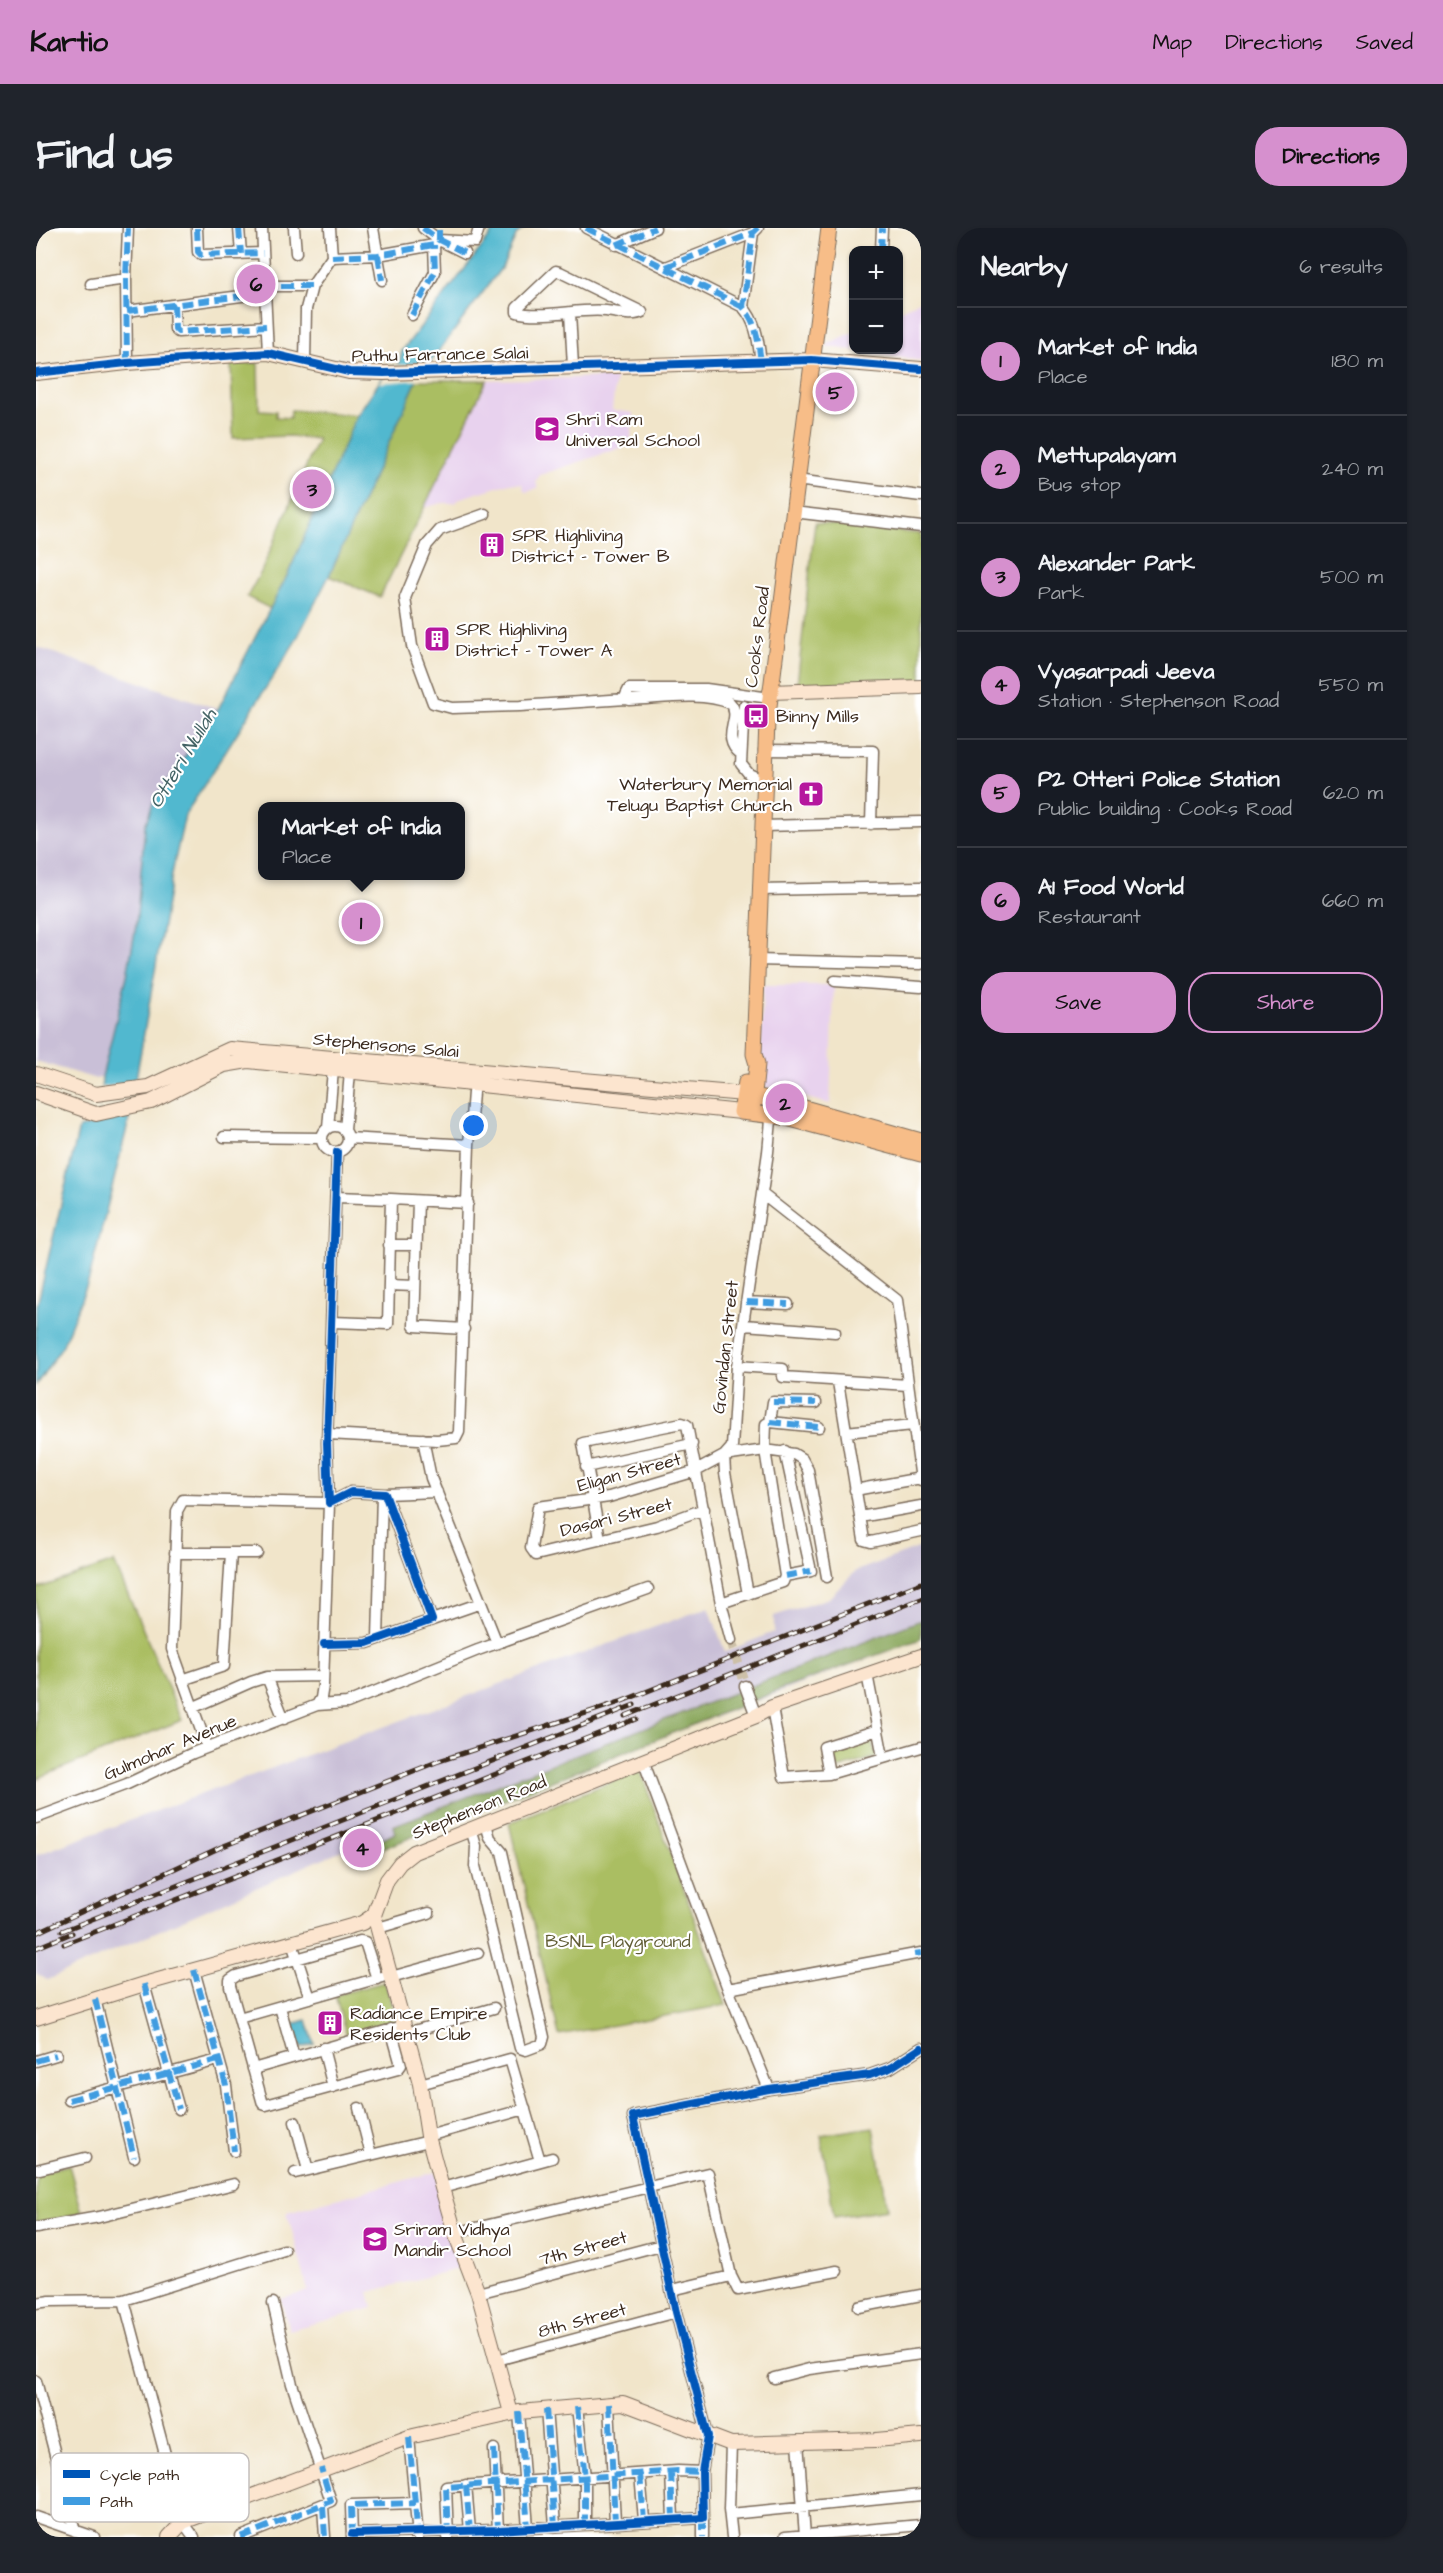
<!DOCTYPE html>
<html lang="en">
<head>
<meta charset="utf-8">
<style>
	body { margin:0; font-family:"Architects Daughter",sans-serif; background:#20242c; color:#f1f3f6 }
	.controls { position:absolute; right:18px; top:18px; display:grid; overflow:hidden; border-radius:12px; box-shadow:0 2px 4px #0004 }
	.controls button { width:54px; height:54px; display:grid; place-items:center; padding:0; border:0; border-bottom:2px solid #363941; background:#171b24; color:#f1f3f6; font:30px sans-serif }
	.you { position:absolute; left:438px; top:898px; width:21px; height:21px; margin:-15px; border:4px solid #fff; border-radius:50%; background:#1a73e8; box-shadow:0 0 0 9px #1a73e833 }
	.badge { display:grid; place-items:center; width:39px; height:39px; border-radius:50%; background:#d690ce; color:#111; font-size:20px; font-weight:700 }
	.pin { position:absolute; translate:-50% -50%; border:3px solid #fff; box-shadow:0 2px 6px #0006 }
	.popup { position:absolute; left:222px; top:574px; width:207px; height:78px; box-sizing:border-box; display:grid; place-content:center; border-radius:12px; background:#171b24; filter:drop-shadow(0 2px 4px #0005); font-size:20px; white-space:nowrap; color:#9ea1a6 }
	.popup b { font-size:22px; color:#f1f3f6 }
	.popup::after { content:''; position:absolute; left:50%; top:100%; margin-left:-12px; border:12px solid transparent; border-top-color:#171b24 }
	.list { margin:0; padding:0; list-style:none }
	h2 { display:flex; justify-content:space-between; align-items:center; height:78px; margin:0; padding:0 24px; font-size:26px }
	h2 small { font-size:20px; font-weight:400; color:#9ea1a6 }
	.list li { display:grid; grid-template-columns:39px 1fr auto; gap:18px; align-items:center; box-sizing:border-box; height:108px; padding:0 24px; border-top:2px solid #363941 }
	.list b { display:block; font-size:22px; white-space:nowrap }
	.list p { margin:0; font-size:20px; white-space:nowrap; color:#9ea1a6 }
	.list em { font-size:20px; font-style:normal; color:#9ea1a6 }
	.actions { display:flex; gap:12px; padding:18px 24px }
	.actions a { flex:1; padding:14px 0; border:2px solid #d690ce; border-radius:24px; text-align:center; font-size:21px; color:#d690ce }
	.actions .main { background:#d690ce; color:#111 }
	.map { position:relative; flex:none; width:885px; height:2309px; overflow:hidden; border-radius:24px }
	header { display:flex; align-items:center; gap:36px; box-sizing:border-box; height:84px; padding:0 30px; background:#d690ce; color:#111 }
	header strong { font-size:28px }
	nav { display:flex; gap:33px; margin-inline-start:auto; font-size:21px }
	.intro { display:flex; align-items:center; justify-content:space-between; box-sizing:border-box; height:144px; padding:0 36px }
	h1 { margin:0; font-size:42px }
	.button { padding:15px 27px; border-radius:24px; background:#d690ce; color:#111; font-size:21px; font-weight:700 }
	main { display:flex; gap:36px; padding:0 36px }
	aside { flex:1; background:#171b24; border-radius:24px; box-shadow:0 2px 4px #0004 }
	.map>svg:first-child { display:block }
	.built { fill:#e8d2ee }
	.industrial { fill:#c9bfd7 }
	.green { fill:#aabe62; stroke:#727440; stroke-width:1.5 }
	.forest { fill:#87a558; stroke:#61683b; stroke-width:1.5 }
	.water { fill:#51b8cf; stroke:#467176; stroke-width:1.5 }
	.pier { fill:#f1e5ca }
	.lines { fill:none; stroke-linecap:round; stroke-linejoin:round }
	.street-tunnel { stroke:#cdc0a8; stroke-width:10; stroke-dasharray:10 5; stroke-linecap:butt }
	.street-casing { stroke:#7b6b5a; stroke-width:13 }
	.secondary-casing { stroke:#7b6b5a; stroke-width:16 }
	.primary-casing { stroke:#7b6b5a; stroke-width:17 }
	.street { stroke:#fff; stroke-width:10 }
	.secondary { stroke:#fce5cf; stroke-width:14 }
	.primary { stroke:#f7bd88; stroke-width:15 }
	.rail-casing { stroke:#3b2a1e; stroke-width:5 }
	.rail { stroke:#fff; stroke-width:3; stroke-dasharray:9; stroke-linecap:butt }
	.quiet { stroke:#3f9ce0; stroke-width:6; stroke-dasharray:12 6; stroke-linecap:butt }
	.cycleway-casing { stroke:#fff; stroke-width:11 }
	.cycleway { stroke:#0057b8; stroke-width:8 }
	.labels { text-anchor:middle; stroke-width:4.5; stroke-linejoin:round; paint-order:stroke }
	.street-label { font-size:18px; fill:#3b2a1e; stroke:#fff }
	.poi-label { font-size:18px; fill:#3b2a1e; stroke:#fff; text-anchor:start }
	.park-label { font-size:18px; fill:#625e36; stroke:#fff }
	.water-label { font-size:20px; font-style:italic; fill:#446365; stroke:#fff }
	.key { fill:#fff; stroke:#c4bfbc; stroke-width:1.5 }
	.key-label { font-size:16px; fill:#3b2a1e }
</style>
</head>
<body>
<header>
<strong>Kartio</strong>
<nav><a>Map</a><a>Directions</a><a>Saved</a></nav>
</header>
<div class="intro"><h1>Find us</h1><a class="button">Directions</a></div>
<main>
<div class="map">
<svg width="885" height="2309" viewBox="0 0 885 2309">
	<rect width="100%" height="100%" fill="#fff"/>
	<filter id="ink" filterUnits="userSpaceOnUse"><feTurbulence type="fractalNoise" baseFrequency=".0167" numOctaves="2"/><feDisplacementMap in="SourceGraphic" scale="12" xChannelSelector="R" yChannelSelector="G"/><feConvolveMatrix kernelMatrix="1 2 1 2 8 2 1 2 1" color-interpolation-filters="sRGB"/></filter>
	<filter id="wash" filterUnits="userSpaceOnUse"><feTurbulence type="fractalNoise" baseFrequency=".008" numOctaves="4" result="noise"/><feDisplacementMap in="SourceGraphic" scale="24" xChannelSelector="R" yChannelSelector="G"/><feGaussianBlur stdDeviation="1.35" result="paint"/><feColorMatrix in="noise" values="0 0 0 0 0 0 0 0 0 0 0 0 0 0 0 0 0 1.4 0 .05"/><feComposite in="paint" operator="in"/></filter>
	<g filter="url(#wash)">
		<rect width="100%" height="100%" fill="#f1e5ca"/>
		<path class="built" d="M885 72V133L788 118 817 104 818 122H862L863 83Z
			M580 149 576 182 598 185 594 217 504 247 500 253 502 261 489 264 486 256 474 255 425 270 419 275H406L387 280 451 152Z
			M727 757H798L794 876 724 858Z
			M400 1944 428 2039 333 2064 337 2080 253 2102 245 2071 272 2063 251 1984Z"/>
		<path class="industrial" d="M0 419 182 481 118 573 109 598 100 698 91 748 66 849 60 851 0 833Z
			M885 1319V1410L343 1618 306 1622 11 1752 0 1745V1627L673 1379 689 1424 738 1404V1388L793 1370 820 1343Z"/>
		<path class="green" d="M222 135 223 182 240 183V189L254 190 255 182 321 187 272 303 235 381 211 369 225 344 282 211 253 208 197 210 195 136Z
			M381 152H451L344 369 293 348Z
			M779 294 885 306V453L761 457Z
			M78 1334 146 1492 0 1551V1361Z
			M836 1511 841 1529 802 1541 797 1523Z
			M604 1542 690 1777 523 1807 473 1595Z
			M349 1754 361 1795 311 1809 299 1767Z
			M837 1899 851 1981 798 1989 785 1907Z
			M33 1937 46 1984 28 1990 0 1995V1945Z"/>
		<path class="forest" d="M885 1392V1411L749 1460 346 1621 344 1613 359 1605 357 1598Z"/>
		<path class="water" d="M460 0H489L481 6 466 39 381 152 293 348 259 414 149 587 137 641 92 896 53 1051 27 1117 0 1157V1082L43 900 63 896 66 849 91 748 100 698 109 598 118 573 182 481 253 344 321 187 354 138 363 137 366 123Z
			M271 1792 278 1816 265 1820 257 1796Z"/>
		<path class="pier" d="M397 133 384 152 344 155 354 138Z
			M102 854 97 885 64 890 62 860Z"/>
	</g>
	<g filter="url(#ink)">
		<g class="lines">
			<path class="street-tunnel" d="M695 1412 709 1458"/>
			<g class="street-casing">
				<path id="street" d="M161 0 162 24 165 27 227 25
					M203 0 205 26
					M226 0 232 125
					M258 0 260 25
					M337 0 346 52
					M387 0 403 12 429 25
					M550 0 707 79
					M722 0 717 5 707 79C721 95 722 113 725 134
					M403 12 439 14 443 0
					M580 17 619 0
					M845 22 846 0
					M296 29 342 27 398 17 403 12
					M630 39 717 5
					M520 43 524 44 606 84C597 89 580 84 570 83 544 80 505 91 481 84V80Z
					M55 56 90 51
					M227 58H276
					M138 77 139 101 142 104 230 98
					M91 83 228 65
					M534 85 537 138
					M376 87 399 44 398 17
					M269 134 270 81 276 58 296 29 294 0
					M91 135 90 51 92 0
					M760 252 885 268
					M757 284 885 299
					M449 286 404 302 391 317 369 370 376 418 397 475 416 480 484 478 590 471
					M708 478 705 536 713 546 728 553
					M728 522 837 523 835 596
					M705 526C682 509 708 490 694 475 663 463 625 471 593 472L590 467 593 461H670L734 470
					M727 598 885 594
					M723 662 885 659
					M720 732 885 736
					M799 753 885 759
					M286 911a13 13 0 1 1 26 0a13 13 0 1 1-26 0Z
					M292 900 297 842
					M309 902 314 844
					M188 909 286 910
					M312 910 433 917
					M726 966 861 1072 885 1252
					M355 971 432 975
					M382 973 378 1098 428 1101
					M353 1017H380
					M353 1057 379 1058
					M710 1074 752 1076
					M296 1094 352 1096 355 971 300 969
					M708 1097 799 1104
					M701 1138 747 1141V1149L872 1157
					M802 1154 828 1312 835 1314 885 1303
					M734 1194 783 1199
					M810 1204 877 1197
					M292 1206 401 1212 420 1210 423 1204 433 917 438 851
					M387 1211 395 1250 461 1415
					M749 1223 775 1343 749 1348
					M550 1239 656 1216
					M819 1262 885 1250
					M349 1266 401 1264
					M668 1281 621 1298 500 1327 495 1320 502 1279 573 1269 660 1243 688 1228 729 1222 758 1226 766 1231 772 1242 791 1349
					M824 1289 885 1278
					M564 1311 547 1215 646 1195 651 1197 685 1375 695 1412
					M139 1325H221
					M712 1366 689 1245 688 1228 696 1219 701 1138 732 924 736 882
					M685 1375 747 1354 749 1348 729 1222 730 1196 734 1194 737 1174 780 1175
					M396 1392 445 1375
					M342 1411 346 1266
					M288 1416 331 1415 396 1392 349 1266 315 1264 293 1275 291 1215 301 924
					M831 1446 847 1529
					M231 1449 248 1491
					M146 1452 188 1438 195 1325
					M709 1458 720 1488
					M736 1479 748 1549 793 1546 885 1519
					M156 1480 215 1454 231 1449 287 1448
					M171 1519 136 1421 141 1283 147 1272 293 1275 287 1457 285 1470 281 1477
					M607 1532 692 1761 733 1861
					M793 1546 788 1519 842 1502
					M0 1590 91 1556 157 1525 281 1477 311 1475 442 1422 612 1361
					M435 1601 440 1618 439 1638 484 1820 490 1822 506 1816 508 1809 466 1624 454 1610 450 1596
					M342 1700 393 1685
					M256 1715 274 1770
					M158 1742 190 1857 198 1923
					M355 1749 442 1725
					M341 1751 329 1714 324 1713 200 1748 194 1752V1758L227 1876 230 1877 362 1841 365 1837 355 1801
					M108 1756 143 1881
					M692 1761 885 1725
					M59 1771 98 1929
					M244 1779 258 1829
					M203 1790 346 1749
					M371 1805 458 1780
					M287 1820 297 1859
					M0 1833 20 1827
					M217 1841 360 1800
					M384 1856 474 1831 504 1933
					M33 1872 182 1832
					M323 1880 335 1927
					M259 1894 272 1942 393 1913
					M392 1908 489 1881
					M0 1942 49 1930
					M259 1945 272 1942
					M406 1960 516 1930
					M0 2000 63 1989 198 1956
					M419 2005 672 1945 695 2048
					M636 2062 695 2048 702 2062 801 2043
					M442 2065 625 2017
					M88 2072 147 2294 158 2309
					M0 2075 14 2073 88 2072 248 2022
					M823 2079 885 2067
					M461 2132 640 2084
					M738 2150 773 2141 885 2126
					M0 2153 39 2303
					M573 2176 579 2294
					M541 2179 549 2249V2296
					M510 2181 519 2298
					M483 2184 492 2300
					M373 2209 382 2309
					M762 2214 769 2308
					M695 2216 693 2281 696 2309
					M458 2221 462 2302
					M635 2244 637 2291
					M604 2246 608 2292
					M430 2257 434 2303
					M287 2278 289 2309
					M694 2286 885 2267
					M0 2289 58 2309
					M667 2290V2309
					M316 2306 462 2302 667 2290 666 2244 672 2208 640 2084 597 1888 733 1861 834 1847 854 1840 885 1820
					M205 2309 295 2273 256 2156 237 2075
					M316 2309 315 2277 379 2275
					M412 2309 410 2259 642 2243 666 2244
					M749 2309 885 2297"/>
			</g>
			<g class="secondary-casing">
				<path id="secondary" d="M0 145 91 135 232 125 313 144 348 145 776 132 885 141
					M734 464 885 459
					M0 846 60 866 112 859 194 821 708 866
					M0 865 60 886 115 874 188 837 212 833 705 884
					M338 1687 384 1856 392 1908 406 1960 419 2005 442 2065 475 2185
					M0 1790 108 1756 326 1695 338 1687 351 1652 364 1635 378 1624 720 1488 736 1479 885 1428
					M133 2309 147 2294 373 2209 483 2184 587 2175 695 2216 840 2212 885 2208"/>
			</g>
			<g class="primary-casing">
				<path id="primary" d="M710 854 705 884 747 889 885 926
					M708 866 747 874 885 913
					M716 885 721 836 718 826 731 494 793 0"/>
			</g>
			<use href="#street" class="street"/>
			<use href="#secondary" class="secondary"/>
			<use href="#primary" class="primary"/>
			<g class="rail-casing">
				<path id="rail" d="M589 1488 885 1371
					M26 1703 598 1477
					M0 1705 185 1619 403 1533 584 1474 885 1355
					M28 1716 600 1491
					M0 1720 36 1705"/>
			</g>
			<use href="#rail" class="rail"/>
			<path class="quiet" d="M161 0 162 24 165 27 227 25
				M203 0 205 26
				M387 0 403 12 429 25
				M550 0 707 79
				M722 0 717 5 707 79C721 95 722 113 725 134
				M580 17 619 0
				M845 22 846 0
				M342 27 346 52
				M296 29 342 27 398 17 403 12V0
				M630 39 717 5
				M227 58H276
				M138 77 139 101 142 104 230 98
				M91 83 228 65
				M376 87 399 44 398 17
				M91 135 90 51 92 0
				M710 1074 752 1076
				M737 1174 780 1175
				M734 1194 783 1199
				M749 1348 775 1343
				M878 1726 885 1725
				M158 1742 190 1857 198 1923
				M108 1756 143 1881
				M59 1771 98 1929
				M0 1833 20 1827
				M33 1872 182 1832
				M573 2176 579 2294
				M541 2179 549 2249V2296
				M510 2181 519 2298
				M483 2184 492 2300
				M373 2209 382 2309
				M458 2221 462 2302
				M635 2244 637 2291
				M604 2246 608 2292
				M430 2257 434 2303
				M287 2278 289 2309
				M667 2290V2309
				M412 2308 410 2259 642 2243 666 2244
				M205 2309 295 2273 285 2240
				M316 2309 315 2277 379 2275"/>
			<g class="cycleway-casing">
				<path id="cycleway" d="M0 145 91 135 232 125 313 144 348 145 776 132 885 141
					M288 1416 331 1415 396 1392 349 1266 315 1264 293 1275 291 1215 301 924
					M316 2306 462 2302 667 2290 666 2244 672 2208 640 2084 597 1888 733 1861 834 1847 854 1840 885 1820"/>
			</g>
			<use href="#cycleway" class="cycleway"/>
		</g>
	</g>
	<defs>
		<g id="school-square" transform="scale(1.35)"><rect x="-9" y="-9" width="18" height="18" rx="4" fill="#b5179e" stroke="#fff"/><path d="M0-5L7-2L0 1L-7-2ZM-4 1L0 2.5L4 1V4Q0 6-4 4Z" fill="#fff"/></g>
		<g id="building-square" transform="scale(1.35)"><rect x="-9" y="-9" width="18" height="18" rx="4" fill="#b5179e" stroke="#fff"/><path d="M-4-6H4V6H1V3H-1V6H-4ZM-2.5-4.3h1.7v1.8h-1.7ZM.8-4.3h1.7v1.8H.8ZM-2.5-1h1.7V.8h-1.7ZM.8-1h1.7V.8H.8Z" fill="#fff"/></g>
		<g id="bus-square" transform="scale(1.35)"><rect x="-9" y="-9" width="18" height="18" rx="4" fill="#b5179e" stroke="#fff"/><path d="M-5-6H5V4H4V6H2V4H-2V6H-4V4H-5ZM-3.5-4V0h7V-4ZM-3.5 1.2v1.5H-2V1.2ZM2 1.2v1.5H3.5V1.2Z" fill="#fff"/></g>
		<g id="church-square" transform="scale(1.35)"><rect x="-9" y="-9" width="18" height="18" rx="4" fill="#b5179e" stroke="#fff"/><path d="M-1.2-6h2.4v3.5h3.3v2.4h-3.3V6h-2.4V-.1h-3.3v-2.4h3.3Z" fill="#fff"/></g>
	</defs>
	<g fill-rule="evenodd">
		<use href="#school-square" x="511" y="201"/>
		<use href="#building-square" x="456" y="317"/>
		<use href="#building-square" x="401" y="411"/>
		<use href="#bus-square" x="720" y="488"/>
		<use href="#church-square" x="775" y="566"/>
		<use href="#building-square" x="294" y="1795"/>
		<use href="#school-square" x="339" y="2011"/>
	</g>
	<g class="labels">
		<g class="street-label">
			<text transform="translate(404 126) rotate(-1)" y="6">Puthu Farrance Salai</text>
			<text transform="translate(721 409) rotate(-83)" y="6">Cooks Road</text>
			<text transform="translate(350 817) rotate(5)" y="6">Stephensons Salai</text>
			<text transform="translate(689 1119) rotate(-84)" y="6">Govindan Street</text>
			<text transform="translate(593 1244) rotate(-15)" y="6">Eligan Street</text>
			<text transform="translate(580 1289) rotate(-14)" y="6">Dasari Street</text>
			<text transform="translate(134 1519) rotate(-23)" y="6">Gulmohar Avenue</text>
			<text transform="translate(443 1579) rotate(-22)" y="6">Stephenson Road</text>
			<text transform="translate(547 2020) rotate(-15)" y="6">7th Street</text>
			<text transform="translate(546 2092) rotate(-15)" y="6">8th Street</text>
		</g>
		<g class="poi-label">
			<text x="530" y="197">Shri Ram<tspan x="530" dy="21">Universal School</tspan></text>
			<text x="476" y="313">SPR Highliving<tspan x="476" dy="21">District - Tower B</tspan></text>
			<text x="420" y="407">SPR Highliving<tspan x="420" dy="21">District - Tower A</tspan></text>
			<text x="740" y="494">Binny Mills</text>
			<text x="756" y="562" text-anchor="end">Waterbury Memorial<tspan x="756" dy="21">Telugu Baptist Church</tspan></text>
			<text x="314" y="1791">Radiance Empire<tspan x="314" dy="21">Residents Club</tspan></text>
			<text x="358" y="2007">Sriram Vidhya<tspan x="358" dy="21">Mandir School</tspan></text>
		</g>
		<g class="park-label">
			<text x="582" y="1719">BSNL Playground</text>
		</g>
		<g class="water-label">
			<text transform="translate(146 530) rotate(-59)" y="7">Otteri Nullah</text>
		</g>
	</g>
	<rect x="15" y="2225" width="198" height="69" rx="9" class="key"/>
	<rect x="27" y="2242" width="27" height="8" fill="#0057b8"/>
	<rect x="27" y="2269" width="27" height="8" fill="#3f9ce0"/>
	<g class="key-label">
		<text x="64" y="2252">Cycle path</text>
		<text x="64" y="2279">Path</text>
	</g>
</svg>
<div class="controls">
<button>+</button>
<button>−</button>
</div>
<div class="you"></div>
<div class="pin badge" style="left:325px;top:694px">1</div>
<div class="popup"><b>Market of India</b>Place</div>
<div class="pin badge" style="left:749px;top:875px">2</div>
<div class="pin badge" style="left:276px;top:261px">3</div>
<div class="pin badge" style="left:326px;top:1620px">4</div>
<div class="pin badge" style="left:799px;top:164px">5</div>
<div class="pin badge" style="left:220px;top:56px">6</div>
</div>
<aside>
<h2>Nearby<small>6 results</small></h2>
<ul class="list">
<li><span class="badge">1</span><div><b>Market of India</b><p>Place</p></div><em>180 m</em></li>
<li><span class="badge">2</span><div><b>Mettupalayam</b><p>Bus stop</p></div><em>240 m</em></li>
<li><span class="badge">3</span><div><b>Alexander Park</b><p>Park</p></div><em>500 m</em></li>
<li><span class="badge">4</span><div><b>Vyasarpadi Jeeva</b><p>Station · Stephenson Road</p></div><em>550 m</em></li>
<li><span class="badge">5</span><div><b>P2 Otteri Police Station</b><p>Public building · Cooks Road</p></div><em>620 m</em></li>
<li><span class="badge">6</span><div><b>A1 Food World</b><p>Restaurant</p></div><em>660 m</em></li>
</ul>
<div class="actions"><a class="main">Save</a><a>Share</a></div>
</aside>
</main>
</body>
</html>
